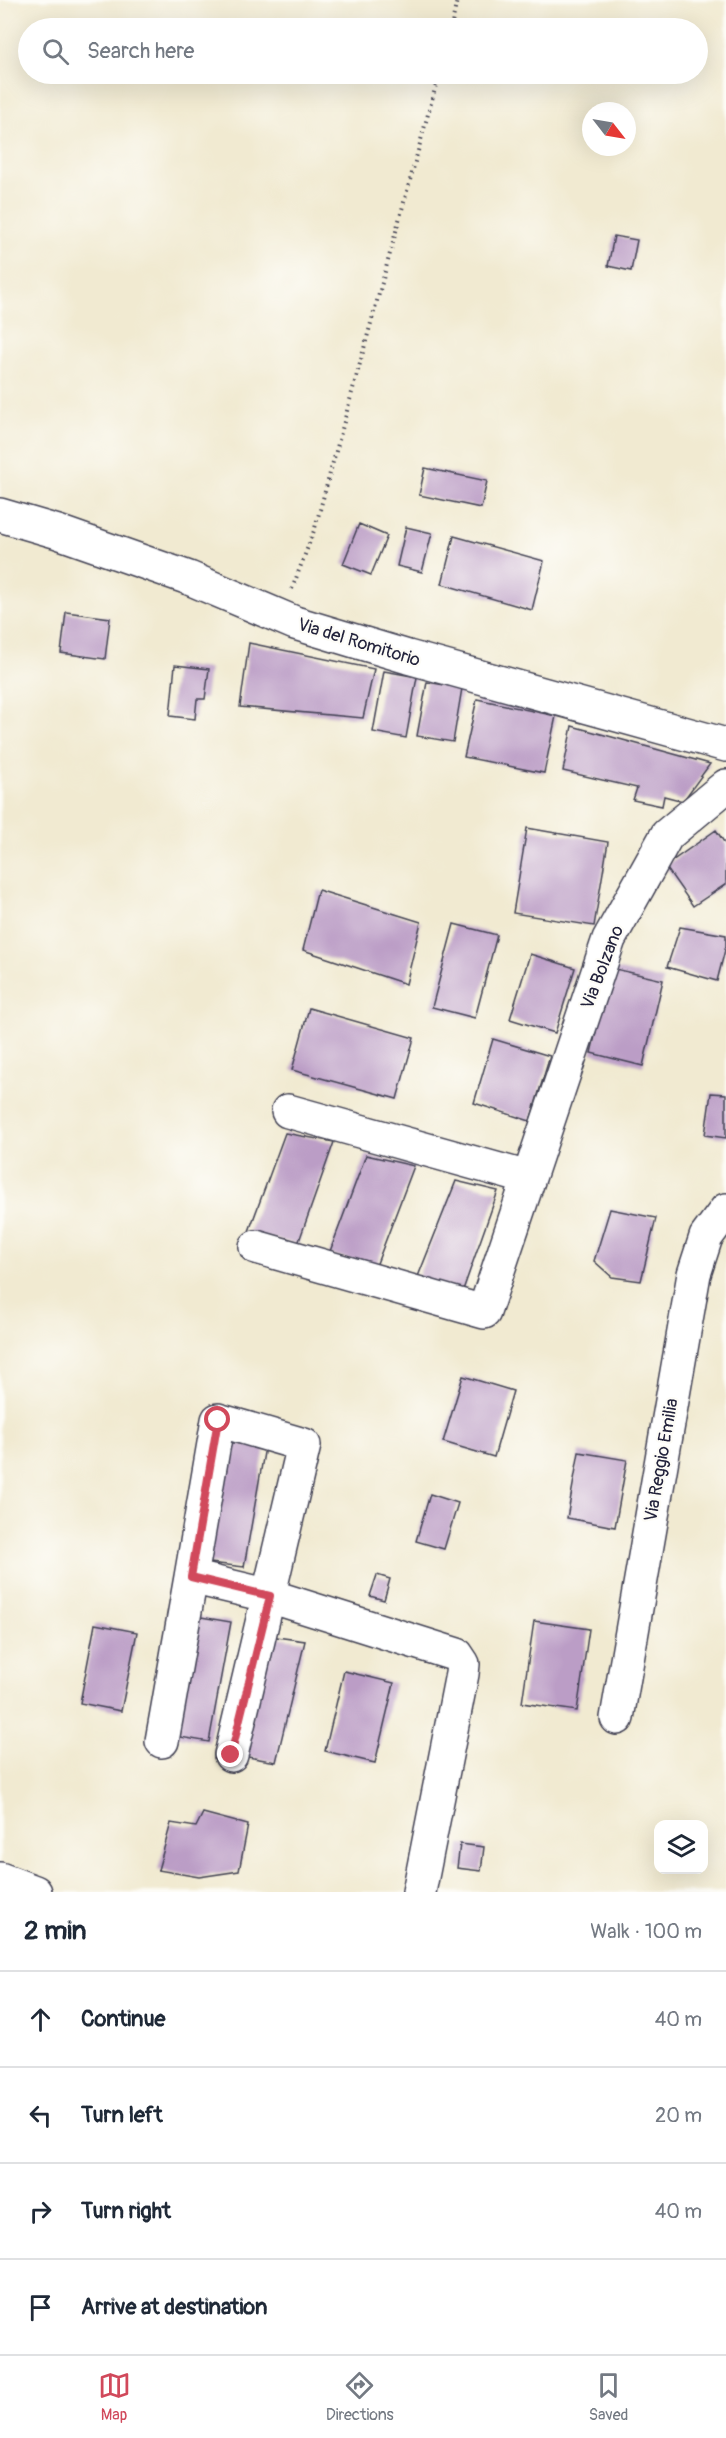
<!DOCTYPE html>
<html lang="en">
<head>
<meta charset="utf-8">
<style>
	body { margin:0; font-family:Pangolin,sans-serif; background:#f6f6f7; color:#1f2937 }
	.controls { position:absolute; right:18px; bottom:18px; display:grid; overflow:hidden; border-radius:12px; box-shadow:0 6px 24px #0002 }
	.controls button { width:54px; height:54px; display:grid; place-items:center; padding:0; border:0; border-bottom:2px solid #e0e1e3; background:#fff; color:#1f2937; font:30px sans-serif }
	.compass { position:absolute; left:582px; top:102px; width:54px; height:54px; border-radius:50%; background:#fff; box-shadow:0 6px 24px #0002; rotate:121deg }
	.stop { position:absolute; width:18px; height:18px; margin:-14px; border:4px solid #d1495b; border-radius:50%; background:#fff }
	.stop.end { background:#d1495b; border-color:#fff; box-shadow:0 2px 6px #0008 }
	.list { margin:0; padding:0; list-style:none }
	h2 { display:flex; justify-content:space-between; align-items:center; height:78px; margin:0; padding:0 24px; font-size:26px }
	h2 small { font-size:20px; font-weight:400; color:#747a83 }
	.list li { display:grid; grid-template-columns:39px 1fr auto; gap:18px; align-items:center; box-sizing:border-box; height:96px; padding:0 24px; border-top:2px solid #e0e1e3 }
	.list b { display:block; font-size:22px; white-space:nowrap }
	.list em { font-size:20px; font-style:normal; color:#747a83 }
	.icon { flex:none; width:33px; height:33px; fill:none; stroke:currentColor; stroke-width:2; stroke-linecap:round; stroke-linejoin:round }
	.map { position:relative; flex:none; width:726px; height:1892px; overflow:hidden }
	.search { position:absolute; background:#fff; box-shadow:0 6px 24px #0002; left:18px; right:18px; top:18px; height:66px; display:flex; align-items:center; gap:15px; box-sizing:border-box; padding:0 21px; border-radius:33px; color:#747a83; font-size:22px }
	.sheet { height:462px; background:#fff }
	nav { display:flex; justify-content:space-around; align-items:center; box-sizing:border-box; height:84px; border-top:2px solid #e0e1e3; background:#fff; font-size:16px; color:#747a83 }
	nav a { display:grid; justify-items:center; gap:3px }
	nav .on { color:#d1495b }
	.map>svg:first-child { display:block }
	.building { fill:#bb9dc6 }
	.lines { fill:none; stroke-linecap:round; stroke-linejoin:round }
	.minor-casing { stroke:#414052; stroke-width:36 }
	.path { stroke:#414052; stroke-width:4; stroke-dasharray:1.5 4.5; stroke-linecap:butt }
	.minor { stroke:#fff; stroke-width:33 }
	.route { stroke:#d1495b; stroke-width:8 }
	.labels { text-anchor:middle; stroke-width:4.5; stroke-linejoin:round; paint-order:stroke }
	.street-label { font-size:18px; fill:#22223b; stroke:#fdfcf7 }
</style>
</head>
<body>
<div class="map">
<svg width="726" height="1892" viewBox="0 0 726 1892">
	<rect width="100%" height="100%" fill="#fdfcf7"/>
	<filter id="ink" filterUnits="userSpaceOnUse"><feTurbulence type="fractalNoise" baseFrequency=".0167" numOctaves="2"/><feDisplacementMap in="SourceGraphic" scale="12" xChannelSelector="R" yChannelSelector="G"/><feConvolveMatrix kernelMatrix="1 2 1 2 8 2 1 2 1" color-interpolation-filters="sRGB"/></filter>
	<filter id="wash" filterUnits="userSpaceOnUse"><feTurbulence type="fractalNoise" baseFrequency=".008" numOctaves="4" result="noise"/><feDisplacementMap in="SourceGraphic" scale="24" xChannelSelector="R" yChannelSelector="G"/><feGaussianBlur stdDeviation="1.35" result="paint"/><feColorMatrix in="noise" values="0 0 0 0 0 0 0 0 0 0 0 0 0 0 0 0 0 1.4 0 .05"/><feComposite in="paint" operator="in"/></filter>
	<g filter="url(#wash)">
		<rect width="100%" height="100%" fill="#f1ead1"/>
		<g id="blocks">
			<path class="building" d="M614 236 637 240 631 271 608 266Z
				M425 468 487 481 481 508 419 495Z
				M359 524 387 536 371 575 343 564Z
				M406 527 432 533 422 572 397 566Z
				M454 536 544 561 532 610 442 584Z
				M66 612 110 618 105 659 61 653Z
				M249 643 374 669 363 718 240 707Z
				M175 665 209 669 205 699H197L195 719 170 716Z
				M384 671 417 677 406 738 373 732Z
				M427 682 462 688 453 742 417 736Z
				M477 699 556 716 544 773 464 757Z
				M572 726 710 764 683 801 664 796 662 806 633 800 637 788 563 771Z
				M527 828 608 842 594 926 513 913Z
				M716 830 726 845V884L693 906 665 866Z
				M318 890 421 922 406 984 303 950Z
				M454 924 497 935 475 1018 432 1007Z
				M680 927 726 935V946L717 981 667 967Z
				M530 954 575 968 555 1033 510 1019Z
				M611 968 663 980 643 1066 591 1053Z
				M309 1008 414 1038 397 1099 292 1070Z
				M493 1039 550 1056 530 1121 474 1103Z
				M711 1093 726 1094V1138L705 1135Z
				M285 1133 334 1142 298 1244 248 1234Z
				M366 1155 414 1166 376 1266 329 1254Z
				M456 1181 498 1191 463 1290 417 1279Z
				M610 1209 656 1218 641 1281 612 1277 594 1261Z
				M463 1376 513 1391 494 1457 443 1442Z
				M225 1442 265 1447 244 1567 202 1562Z
				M579 1452 627 1460 615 1527 567 1518Z
				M430 1494 458 1503 444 1549 416 1541Z
				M377 1575 390 1579 384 1600 370 1596Z
				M195 1616 231 1622 209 1742 174 1736Z
				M534 1621 589 1629 577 1711 522 1703Z
				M95 1624 137 1632 121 1711 80 1703Z
				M269 1636 305 1641 276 1762 242 1756Z
				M344 1671 394 1683 375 1763 325 1751Z
				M203 1813 248 1825 239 1871 199 1877 158 1870 171 1823 196 1827Z
				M460 1844 484 1847 481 1871 457 1868Z"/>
		</g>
	</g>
	<g filter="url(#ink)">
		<use href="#blocks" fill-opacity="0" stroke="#414052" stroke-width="1.5"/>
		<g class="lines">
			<g class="minor-casing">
				<path id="minor" d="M0 515 58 532 189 578 295 623 408 657 726 745
					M288 1111 528 1178
					M256 1247 484 1312 609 939 667 835 726 786
					M191 1577 218 1420 304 1445 231 1755
					M617 1718 694 1274 706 1237 726 1210
					M162 1741 191 1577 270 1596 457 1655 463 1664 462 1674 419 1892
					M0 1879 35 1892"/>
			</g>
			<path class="path" d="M451 28 457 0
				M292 589 315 528 439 74"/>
			<use href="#minor" class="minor"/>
		</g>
	</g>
	<g class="lines" filter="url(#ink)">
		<path class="route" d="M218 1420 191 1577 270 1596 231 1755"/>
	</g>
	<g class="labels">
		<g class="street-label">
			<text transform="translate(359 642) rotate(17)" y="6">Via del Romitorio</text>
			<text transform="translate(602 967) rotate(-69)" y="6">Via Bolzano</text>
			<text transform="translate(661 1460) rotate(-80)" y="6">Via Reggio Emilia</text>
		</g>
	</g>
</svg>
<div class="controls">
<button><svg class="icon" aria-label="layers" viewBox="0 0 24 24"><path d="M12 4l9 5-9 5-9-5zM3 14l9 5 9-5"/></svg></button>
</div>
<svg class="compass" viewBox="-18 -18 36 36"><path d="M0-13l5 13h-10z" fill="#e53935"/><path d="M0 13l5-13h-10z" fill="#747a83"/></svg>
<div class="stop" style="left:218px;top:1420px"></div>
<div class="stop end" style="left:231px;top:1755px"></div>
<div class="search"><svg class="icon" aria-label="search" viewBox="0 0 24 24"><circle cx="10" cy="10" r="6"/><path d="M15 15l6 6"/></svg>Search here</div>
</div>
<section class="sheet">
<h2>2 min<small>Walk · 100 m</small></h2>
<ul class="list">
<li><svg class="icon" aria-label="ahead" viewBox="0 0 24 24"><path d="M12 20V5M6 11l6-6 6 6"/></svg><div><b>Continue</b></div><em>40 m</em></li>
<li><svg class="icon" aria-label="left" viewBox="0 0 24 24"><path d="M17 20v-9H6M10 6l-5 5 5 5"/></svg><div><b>Turn left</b></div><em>20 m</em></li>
<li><svg class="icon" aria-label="right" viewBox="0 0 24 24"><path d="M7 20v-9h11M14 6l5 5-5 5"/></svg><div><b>Turn right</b></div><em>40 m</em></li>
<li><svg class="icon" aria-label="arrive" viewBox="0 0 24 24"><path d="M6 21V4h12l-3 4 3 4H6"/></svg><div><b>Arrive at destination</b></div></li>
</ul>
</section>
<nav>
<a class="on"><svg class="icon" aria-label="map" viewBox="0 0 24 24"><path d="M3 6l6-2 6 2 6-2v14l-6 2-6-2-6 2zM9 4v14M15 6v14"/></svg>Map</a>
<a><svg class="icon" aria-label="directions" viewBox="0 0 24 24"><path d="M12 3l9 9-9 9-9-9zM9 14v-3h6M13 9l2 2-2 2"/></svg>Directions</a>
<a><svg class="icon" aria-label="saved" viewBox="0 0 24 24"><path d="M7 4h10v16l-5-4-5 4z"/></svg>Saved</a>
</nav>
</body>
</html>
